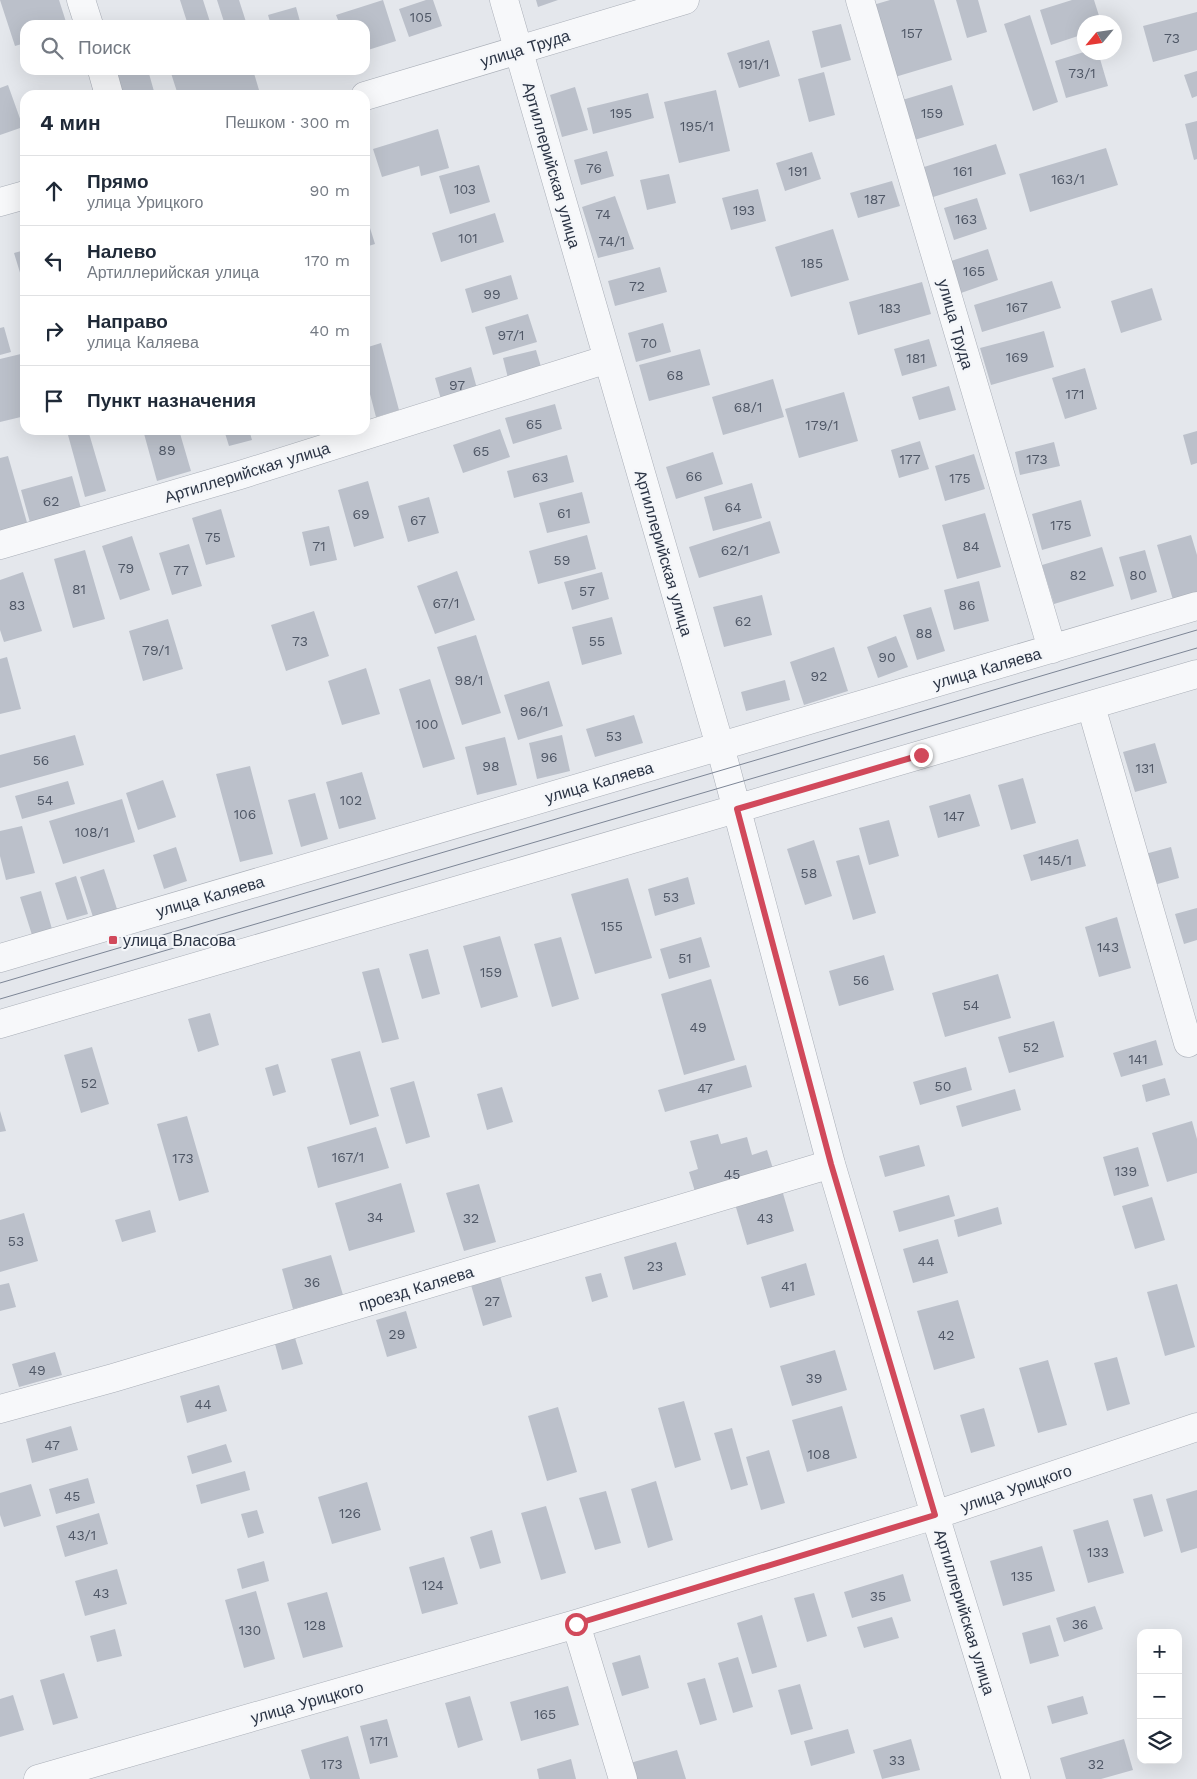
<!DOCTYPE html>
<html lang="ru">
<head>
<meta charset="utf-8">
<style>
	body { margin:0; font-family:"Work Sans",sans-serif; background:#f6f6f7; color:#1f2937 }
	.controls { position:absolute; right:15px; bottom:15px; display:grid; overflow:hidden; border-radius:10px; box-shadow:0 5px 20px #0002 }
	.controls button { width:45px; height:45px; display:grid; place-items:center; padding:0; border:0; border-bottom:1px solid #e0e1e3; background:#fff; color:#1f2937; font:25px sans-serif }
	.compass { position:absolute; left:1077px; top:15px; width:45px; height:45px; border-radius:50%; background:#fff; box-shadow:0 5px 20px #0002; rotate:241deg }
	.stop { position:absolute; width:15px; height:15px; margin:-11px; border:4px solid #d1495b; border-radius:50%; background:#fff }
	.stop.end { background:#d1495b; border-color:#fff; box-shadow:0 1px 5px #0008 }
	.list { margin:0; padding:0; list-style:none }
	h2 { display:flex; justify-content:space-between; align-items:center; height:65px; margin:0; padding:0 20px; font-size:21px }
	h2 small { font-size:16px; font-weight:400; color:#747a83 }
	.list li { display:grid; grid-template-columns:32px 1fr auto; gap:15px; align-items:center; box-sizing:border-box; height:70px; padding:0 20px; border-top:1px solid #e0e1e3 }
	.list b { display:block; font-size:19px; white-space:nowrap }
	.list p { margin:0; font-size:16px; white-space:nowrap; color:#747a83 }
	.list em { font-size:16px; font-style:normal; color:#747a83 }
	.icon { flex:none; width:28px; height:28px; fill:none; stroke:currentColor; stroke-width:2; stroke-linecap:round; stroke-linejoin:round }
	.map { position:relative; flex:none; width:1197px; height:1779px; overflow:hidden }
	.search { position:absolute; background:#fff; box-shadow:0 5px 20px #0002; left:20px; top:20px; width:350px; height:55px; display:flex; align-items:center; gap:12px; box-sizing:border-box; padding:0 18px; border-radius:15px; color:#747a83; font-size:19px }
	.panel { position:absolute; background:#fff; box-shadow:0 5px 20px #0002; left:20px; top:90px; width:350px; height:345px; border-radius:15px }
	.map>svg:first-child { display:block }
	.building { fill:#bbc0ca }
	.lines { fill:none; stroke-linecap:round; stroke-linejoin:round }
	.minor-casing { stroke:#a9aeb7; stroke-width:29 }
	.minor { stroke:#f7f8fa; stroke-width:28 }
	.tram { stroke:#7d8696; stroke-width:1 }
	.route { stroke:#d1495b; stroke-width:6 }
	.poi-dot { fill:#d1495b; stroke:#f4f6f9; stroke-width:2 }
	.labels { text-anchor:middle; stroke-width:4.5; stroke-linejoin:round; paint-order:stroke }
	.number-label { font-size:14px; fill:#4f5766 }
	.street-label { font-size:16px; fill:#2b3445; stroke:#f4f6f9 }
	.poi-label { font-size:16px; fill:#2b3445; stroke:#f4f6f9; text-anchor:start }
</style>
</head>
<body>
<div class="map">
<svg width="1197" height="1779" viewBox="0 0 1197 1779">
	<rect width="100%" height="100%" fill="#e4e7ec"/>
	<path class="building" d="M0 0H59L67 25H25V43L15 46Z
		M180 0H203L211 25H188Z
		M217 0H239L247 25H225Z
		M383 0 396 41 365 51V25H340L336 15Z
		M426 0H433L442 26 409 37 399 9Z
		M536 0H558L538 7Z
		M890 0H934L952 60 895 77 873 5Z
		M956 0H978L987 32 967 38Z
		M1072 0H1094L1101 22H1084V34L1051 45 1040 10Z
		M296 7 301 25H271L268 15Z
		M1197 12V50L1153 62 1143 26Z
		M1030 15 1058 102 1033 111 1004 24Z
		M841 24 851 60 821 68 812 31Z
		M769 40 780 76 739 88 727 53Z
		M1084 52H1098L1108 86 1066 98 1055 61Z
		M111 70H148L155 95H118Z
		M170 70H253L259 90 244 95H178Z
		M1197 71V96L1192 98 1184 75Z
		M824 72 835 115 809 122 798 79Z
		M8 85 23 127 0 135V88Z
		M952 85 964 125 911 141 899 101Z
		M575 87 588 130 562 137 550 95Z
		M716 90 730 151 679 163 664 102Z
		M648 93 654 118 593 134 587 108Z
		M1197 121V159L1194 160 1185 124Z
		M438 129 449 168 421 176 419 166 382 177 373 149Z
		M996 144 1006 174 930 198 921 168Z
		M1106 148 1118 185 1030 212 1019 174Z
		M607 151 614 176 581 185 574 160Z
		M812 152 821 179 785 191 776 163Z
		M479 165 490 202 450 214 439 176Z
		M669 174 676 203 647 210 640 180Z
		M892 181 900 206 858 218 850 193Z
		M758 189 766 221 731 230 722 198Z
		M615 196 634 249 598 258 582 207Z
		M977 198 987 229 954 240 944 208Z
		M365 212 375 244 365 247Z
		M495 213 504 242 441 262 432 233Z
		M833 229 849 280 791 297 775 247Z
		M988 249 998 280 961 293 951 261Z
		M25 250V289L14 253Z
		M660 267 667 292 615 306 608 281Z
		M511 275 518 299 472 313 465 289Z
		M1052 281 1061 308 982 332 974 305Z
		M922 282 931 314 858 335 849 302Z
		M1152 288 1162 320 1121 333 1111 301Z
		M528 314 537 342 493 355 485 327Z
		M663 323 671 352 636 362 628 333Z
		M4 327 11 352 0 355V328Z
		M1044 331 1054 367 991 385 980 348Z
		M929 339 937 366 902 376 894 349Z
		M381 343 399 410 376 417 365 375V348Z
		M700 349 710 385 649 401 639 365Z
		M536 350 542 370 508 378 503 358Z
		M25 353V416L0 422V359Z
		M471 367 478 392 442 403 435 378Z
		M1085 368 1097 409 1065 419 1052 378Z
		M773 379 784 417 723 435 712 397Z
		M949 386 956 410 919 420 912 397Z
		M844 392 858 441 799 458 785 409Z
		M555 404 562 429 513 444 505 418Z
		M500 429 510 457 463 473 453 445Z
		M88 430 106 491 85 497 68 435Z
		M143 430H179L191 471 157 481Z
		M224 430H249L252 440 229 446Z
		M1197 431V463L1191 465 1183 435Z
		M920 441 929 469 899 478 891 450Z
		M1054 442 1060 466 1020 475 1015 452Z
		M713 452 723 484 676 499 666 467Z
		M974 454 985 489 945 501 935 466Z
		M567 455 574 482 514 498 507 471Z
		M8 456 28 526 0 535V458Z
		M72 476 82 512 31 526 21 490Z
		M368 481 384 538 354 547 338 490Z
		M752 483 762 518 713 531 704 497Z
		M582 492 590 523 547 533 539 503Z
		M429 497 439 533 408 542 398 506Z
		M1081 500 1091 536 1042 550 1032 514Z
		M221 509 235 557 206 565 192 518Z
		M985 513 1001 567 957 579 942 525Z
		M770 521 780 553 699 578 689 547Z
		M329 526 337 560 310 566 302 532Z
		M587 535 596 569 538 584 529 551Z
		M1191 535 1197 555V593L1173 600 1157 545Z
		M132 536 150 590 120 600 102 546Z
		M189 544 202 586 172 595 159 553Z
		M1102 547 1114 586 1054 604 1042 565Z
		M85 550 105 619 73 628 54 559Z
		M1145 550 1157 592 1131 600 1119 557Z
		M457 571 475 620 435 634 417 586Z
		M23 572 42 631 4 642 0 630V580Z
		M602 572 609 599 572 610 564 582Z
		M979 581 989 621 954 630 944 590Z
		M762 595 772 635 724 647 713 607Z
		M931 607 945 651 917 660 903 615Z
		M314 611 329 656 286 671 271 625Z
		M612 617 622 654 582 665 572 627Z
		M168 619 183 669 143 681 129 631Z
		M476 635 501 713 462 725 437 647Z
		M896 636 908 667 878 678 867 647Z
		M834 647 848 691 804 705 790 662Z
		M7 657 21 709 0 714V659Z
		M366 668 380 714 342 725 328 681Z
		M430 679 455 759 423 768 399 689Z
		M785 680 790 700 746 711 741 692Z
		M549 681 563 726 518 740 504 695Z
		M634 715 643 743 595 757 586 729Z
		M75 735 84 765 0 788V755Z
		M562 735 570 771 537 779 529 743Z
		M505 737 517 785 477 795 465 747Z
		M1155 743 1167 783 1135 792 1123 752Z
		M250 766 273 854 240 862 216 774Z
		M362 772 376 819 339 829 326 782Z
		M1023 778 1036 823 1011 830 998 785Z
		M163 780 176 817 138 830 126 793Z
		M68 781 75 804 22 819 15 796Z
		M315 793 328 839 301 847 288 800Z
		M970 794 980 826 938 838 929 806Z
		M122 799 135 842 63 864 49 821Z
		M889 820 899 856 869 865 859 828Z
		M22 826 35 873 6 880 0 856V831Z
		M1078 839 1086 866 1031 881 1023 855Z
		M814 840 832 896 805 905 787 849Z
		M176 847 187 881 164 889 153 855Z
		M1171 847 1179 878 1154 885 1145 854Z
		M859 855 876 913 853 920 836 861Z
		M104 869 117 909 93 917 80 877Z
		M76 876 88 914 67 920 55 883Z
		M688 877 695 904 655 916 648 889Z
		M628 878 652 958 595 974 571 894Z
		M41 891 52 929 32 935 20 897Z
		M1197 908V940L1184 944 1175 914Z
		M1117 917 1131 968 1099 977 1085 927Z
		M500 936 518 997 481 1008 463 946Z
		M561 937 579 999 552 1007 534 944Z
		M701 937 710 967 669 979 660 949Z
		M428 949 440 994 422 999 409 954Z
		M884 955 894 990 839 1006 829 971Z
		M379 968 399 1039 382 1043 362 972Z
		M998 974 1011 1018 945 1037 932 993Z
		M711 979 735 1060 684 1075 661 994Z
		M210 1013 219 1045 198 1052 188 1019Z
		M1054 1021 1064 1057 1009 1073 998 1037Z
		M1156 1040 1163 1065 1121 1077 1113 1053Z
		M92 1047 109 1104 81 1113 64 1055Z
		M360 1051 379 1116 350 1125 331 1059Z
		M278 1064 286 1092 273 1096 265 1068Z
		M746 1065 752 1087 665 1112 658 1090Z
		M966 1067 972 1090 920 1105 913 1082Z
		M1165 1078 1170 1095 1146 1102 1142 1085Z
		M414 1081 430 1137 406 1144 390 1088Z
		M502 1087 513 1122 487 1130 477 1094Z
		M1015 1089 1021 1110 962 1127 956 1106Z
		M0 1111 6 1131 0 1132Z
		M187 1116 209 1192 179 1201 157 1124Z
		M1192 1121 1197 1139V1173L1167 1182 1152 1133Z
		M376 1127 389 1168 318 1188 307 1147Z
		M718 1134 721 1144 747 1137 752 1155 767 1150 775 1175 697 1198 689 1172 698 1169 690 1141Z
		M919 1145 925 1166 885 1177 879 1156Z
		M1138 1147 1149 1186 1114 1196 1103 1157Z
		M401 1183 415 1232 349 1251 335 1203Z
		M479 1184 496 1242 464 1251 446 1193Z
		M782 1190 794 1231 747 1245 735 1204Z
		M949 1195 955 1216 899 1232 893 1211Z
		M1152 1197 1165 1240 1135 1249 1122 1206Z
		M998 1207 1002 1224 958 1237 954 1220Z
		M150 1210 156 1232 122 1242 115 1220Z
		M24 1213 38 1261 0 1272V1220Z
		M938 1239 948 1273 913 1283 903 1249Z
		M676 1242 686 1275 633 1290 624 1257Z
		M331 1255 343 1295 293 1309 282 1269Z
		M806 1263 815 1295 770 1308 761 1277Z
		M601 1273 608 1297 592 1302 585 1277Z
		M500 1276 512 1317 483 1326 471 1285Z
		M9 1283 16 1307 0 1311V1285Z
		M1177 1284 1195 1347 1165 1356 1147 1292Z
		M958 1300 975 1358 934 1370 917 1311Z
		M406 1311 417 1348 387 1357 376 1320Z
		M295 1338 303 1364 282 1370 275 1344Z
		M835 1350 847 1390 792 1406 780 1366Z
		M55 1352 62 1375 19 1387 12 1364Z
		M1117 1357 1130 1404 1107 1411 1094 1363Z
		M1048 1360 1067 1425 1038 1433 1019 1368Z
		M219 1385 227 1411 187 1423 180 1396Z
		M684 1401 701 1460 675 1468 658 1408Z
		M842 1406 857 1458 807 1472 792 1420Z
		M558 1407 577 1472 547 1481 528 1416Z
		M984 1408 995 1446 971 1453 960 1415Z
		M71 1426 78 1450 32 1463 26 1439Z
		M732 1428 748 1485 731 1490 714 1433Z
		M226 1444 232 1462 192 1474 187 1456Z
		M769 1450 785 1503 761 1510 746 1457Z
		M245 1471 250 1490 201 1504 196 1485Z
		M88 1478 95 1503 56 1514 49 1489Z
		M656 1481 673 1540 648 1548 631 1489Z
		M367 1482 381 1530 332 1544 318 1497Z
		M31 1484 41 1516 4 1527 0 1515V1493Z
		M1197 1490V1548L1181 1553 1166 1499Z
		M606 1491 621 1543 595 1550 579 1498Z
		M1152 1494 1163 1531 1144 1537 1133 1499Z
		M546 1506 566 1573 541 1580 521 1513Z
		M257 1510 264 1533 248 1538 241 1514Z
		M99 1513 108 1544 65 1557 56 1526Z
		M1108 1520 1124 1573 1088 1583 1073 1530Z
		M492 1530 501 1563 480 1569 470 1537Z
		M1042 1546 1055 1591 1003 1606 990 1561Z
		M444 1557 458 1604 422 1614 409 1567Z
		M264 1561 269 1581 242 1589 237 1569Z
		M117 1569 127 1604 85 1616 75 1581Z
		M903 1574 911 1601 852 1618 844 1592Z
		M256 1591 275 1659 244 1668 225 1600Z
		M327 1592 343 1647 303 1658 287 1603Z
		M814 1593 827 1636 807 1642 794 1598Z
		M1095 1606 1103 1629 1064 1642 1056 1618Z
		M762 1615 777 1667 752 1674 737 1623Z
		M892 1617 899 1638 864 1648 857 1627Z
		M1050 1625 1059 1656 1030 1664 1022 1633Z
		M115 1629 122 1656 97 1662 90 1636Z
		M640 1655 649 1688 622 1696 612 1663Z
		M738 1657 753 1707 733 1713 718 1663Z
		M64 1673 78 1718 53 1725 40 1680Z
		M705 1678 717 1720 700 1725 687 1683Z
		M800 1684 813 1729 791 1735 778 1690Z
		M568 1686 579 1725 521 1741 510 1702Z
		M13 1695 24 1730 0 1737V1699Z
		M470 1696 483 1740 458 1748 445 1703Z
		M1083 1696 1088 1714 1052 1724 1047 1706Z
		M387 1719 398 1757 370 1764 360 1726Z
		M848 1729 855 1753 811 1766 804 1741Z
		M348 1736 360 1779H310L301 1750Z
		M911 1739 920 1770 882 1779 873 1750Z
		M1124 1739 1133 1770 1101 1779H1066L1060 1758Z
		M677 1750 686 1779H634L630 1763Z
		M571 1759 576 1779H539L537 1769Z"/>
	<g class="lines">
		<g class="minor-casing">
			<path id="minor" d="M81 0 89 25
				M504 0 720 746 831 1164 935 1515 1016 1779
				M860 0 1052 649
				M102 70 109 95
				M365 96 685 0
				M0 202 25 195
				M0 545 240 475 608 359
				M1091 706 1188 1043
				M0 958 1197 606
				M0 1024 1197 674
				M0 1409 113 1378 831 1164
				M576 1624 623 1779
				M38 1779 576 1624 935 1515 1197 1427"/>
		</g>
		<use href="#minor" class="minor"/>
		<path class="tram" d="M0 983 1197 630
			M0 999 1197 648"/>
	</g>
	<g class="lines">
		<path class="route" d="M576 1624 935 1515 831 1164 737 809 921 755"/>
	</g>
	<rect class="poi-dot" x="108" y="935" width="10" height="10" rx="2.5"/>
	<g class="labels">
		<g class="number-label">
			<text x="421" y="22">105</text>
			<text x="912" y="38">157</text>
			<text x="1172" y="43">73</text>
			<text x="754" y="69">191/1</text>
			<text x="1082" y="78">73/1</text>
			<text x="621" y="118">195</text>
			<text x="932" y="118">159</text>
			<text x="697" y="131">195/1</text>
			<text x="594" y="173">76</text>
			<text x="798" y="176">191</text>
			<text x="963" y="176">161</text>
			<text x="1068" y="184">163/1</text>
			<text x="465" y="194">103</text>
			<text x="875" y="204">187</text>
			<text x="744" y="215">193</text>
			<text x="603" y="219">74</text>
			<text x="966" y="224">163</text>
			<text x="468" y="243">101</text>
			<text x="612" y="246">74/1</text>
			<text x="812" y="268">185</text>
			<text x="974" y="276">165</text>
			<text x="637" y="291">72</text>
			<text x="492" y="299">99</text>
			<text x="1017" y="312">167</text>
			<text x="890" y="313">183</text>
			<text x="511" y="340">97/1</text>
			<text x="649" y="348">70</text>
			<text x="1017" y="362">169</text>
			<text x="916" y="363">181</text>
			<text x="675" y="380">68</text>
			<text x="457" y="390">97</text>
			<text x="1075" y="399">171</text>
			<text x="748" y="412">68/1</text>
			<text x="534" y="429">65</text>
			<text x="822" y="430">179/1</text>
			<text x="167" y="455">89</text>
			<text x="481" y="456">65</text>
			<text x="910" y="464">177</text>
			<text x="1037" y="464">173</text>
			<text x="694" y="481">66</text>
			<text x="540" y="482">63</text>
			<text x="960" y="483">175</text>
			<text x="51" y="506">62</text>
			<text x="733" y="512">64</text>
			<text x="564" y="518">61</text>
			<text x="361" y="519">69</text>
			<text x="418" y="525">67</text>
			<text x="1061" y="530">175</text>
			<text x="213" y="542">75</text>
			<text x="319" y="551">71</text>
			<text x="971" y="551">84</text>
			<text x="735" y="555">62/1</text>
			<text x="562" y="565">59</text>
			<text x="126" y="573">79</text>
			<text x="181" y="575">77</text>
			<text x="1078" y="580">82</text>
			<text x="1138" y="580">80</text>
			<text x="79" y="594">81</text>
			<text x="587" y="596">57</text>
			<text x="446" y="608">67/1</text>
			<text x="17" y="610">83</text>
			<text x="967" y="610">86</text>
			<text x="743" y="626">62</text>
			<text x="924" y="638">88</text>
			<text x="300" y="646">73</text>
			<text x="597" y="646">55</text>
			<text x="156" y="655">79/1</text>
			<text x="887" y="662">90</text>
			<text x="819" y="681">92</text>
			<text x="469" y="685">98/1</text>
			<text x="534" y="716">96/1</text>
			<text x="427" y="729">100</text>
			<text x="614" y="741">53</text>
			<text x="549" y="762">96</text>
			<text x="41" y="765">56</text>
			<text x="491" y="771">98</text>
			<text x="1145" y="773">131</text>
			<text x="45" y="805">54</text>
			<text x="351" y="805">102</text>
			<text x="245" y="819">106</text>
			<text x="954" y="821">147</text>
			<text x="92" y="837">108/1</text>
			<text x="1055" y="865">145/1</text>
			<text x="809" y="878">58</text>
			<text x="671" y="902">53</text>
			<text x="612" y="931">155</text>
			<text x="1108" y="952">143</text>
			<text x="685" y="963">51</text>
			<text x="491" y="977">159</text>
			<text x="861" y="985">56</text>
			<text x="971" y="1010">54</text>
			<text x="698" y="1032">49</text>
			<text x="1031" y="1052">52</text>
			<text x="1138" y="1064">141</text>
			<text x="89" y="1088">52</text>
			<text x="943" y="1091">50</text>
			<text x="705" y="1093">47</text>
			<text x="348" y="1162">167/1</text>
			<text x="183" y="1163">173</text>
			<text x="1126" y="1176">139</text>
			<text x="732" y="1179">45</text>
			<text x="375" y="1222">34</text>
			<text x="471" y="1223">32</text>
			<text x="765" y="1223">43</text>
			<text x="16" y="1246">53</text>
			<text x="926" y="1266">44</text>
			<text x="655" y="1271">23</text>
			<text x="312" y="1287">36</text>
			<text x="788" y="1291">41</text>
			<text x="492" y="1306">27</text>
			<text x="397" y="1339">29</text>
			<text x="946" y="1340">42</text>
			<text x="37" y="1375">49</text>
			<text x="814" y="1383">39</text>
			<text x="203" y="1409">44</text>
			<text x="52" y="1450">47</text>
			<text x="819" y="1459">108</text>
			<text x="72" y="1501">45</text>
			<text x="350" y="1518">126</text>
			<text x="82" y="1540">43/1</text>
			<text x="1098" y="1557">133</text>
			<text x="1022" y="1581">135</text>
			<text x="433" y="1590">124</text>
			<text x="101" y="1598">43</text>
			<text x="878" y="1601">35</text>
			<text x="1080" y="1629">36</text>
			<text x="315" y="1630">128</text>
			<text x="250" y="1635">130</text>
			<text x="545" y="1719">165</text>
			<text x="379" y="1746">171</text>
			<text x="897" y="1765">33</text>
			<text x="332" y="1769">173</text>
			<text x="1096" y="1769">32</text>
		</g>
		<g class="street-label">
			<text transform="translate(525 48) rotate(-17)" y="6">улица Труда</text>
			<text transform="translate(552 165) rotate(74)" y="6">Артиллерийская улица</text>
			<text transform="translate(956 324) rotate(74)" y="6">улица Труда</text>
			<text transform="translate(247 472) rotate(-17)" y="6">Артиллерийская улица</text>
			<text transform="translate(664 553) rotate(74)" y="6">Артиллерийская улица</text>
			<text transform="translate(987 668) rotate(-16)" y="6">улица Каляева</text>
			<text transform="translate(599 782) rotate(-16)" y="6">улица Каляева</text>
			<text transform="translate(210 896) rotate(-16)" y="6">улица Каляева</text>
			<text transform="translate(416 1288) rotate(-17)" y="6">проезд Каляева</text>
			<text transform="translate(1016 1488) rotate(-19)" y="6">улица Урицкого</text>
			<text transform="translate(965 1612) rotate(73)" y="6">Артиллерийская улица</text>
			<text transform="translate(307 1702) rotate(-16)" y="6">улица Урицкого</text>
		</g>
		<g class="poi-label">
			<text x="123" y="946">улица Власова</text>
		</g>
	</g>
</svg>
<div class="controls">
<button>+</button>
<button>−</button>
<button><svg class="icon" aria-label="layers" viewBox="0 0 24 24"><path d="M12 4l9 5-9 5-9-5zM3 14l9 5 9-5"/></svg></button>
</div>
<svg class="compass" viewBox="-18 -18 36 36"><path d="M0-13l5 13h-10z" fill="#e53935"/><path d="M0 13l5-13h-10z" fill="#747a83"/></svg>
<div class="stop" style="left:576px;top:1624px"></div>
<div class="stop end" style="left:921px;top:755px"></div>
<div class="search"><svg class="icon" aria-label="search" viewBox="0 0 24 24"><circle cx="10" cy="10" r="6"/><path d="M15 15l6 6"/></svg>Поиск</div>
<section class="panel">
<h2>4 мин<small>Пешком · 300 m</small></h2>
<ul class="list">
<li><svg class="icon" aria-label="ahead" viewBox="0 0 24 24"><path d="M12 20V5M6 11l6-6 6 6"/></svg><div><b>Прямо</b><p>улица Урицкого</p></div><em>90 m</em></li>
<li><svg class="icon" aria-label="left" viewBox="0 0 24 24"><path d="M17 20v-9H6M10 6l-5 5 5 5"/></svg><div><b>Налево</b><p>Артиллерийская улица</p></div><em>170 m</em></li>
<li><svg class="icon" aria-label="right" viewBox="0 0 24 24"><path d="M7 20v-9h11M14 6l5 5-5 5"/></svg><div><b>Направо</b><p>улица Каляева</p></div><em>40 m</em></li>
<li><svg class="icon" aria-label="arrive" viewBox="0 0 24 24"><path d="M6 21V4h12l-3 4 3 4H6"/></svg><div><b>Пункт назначения</b></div></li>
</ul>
</section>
</div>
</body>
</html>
